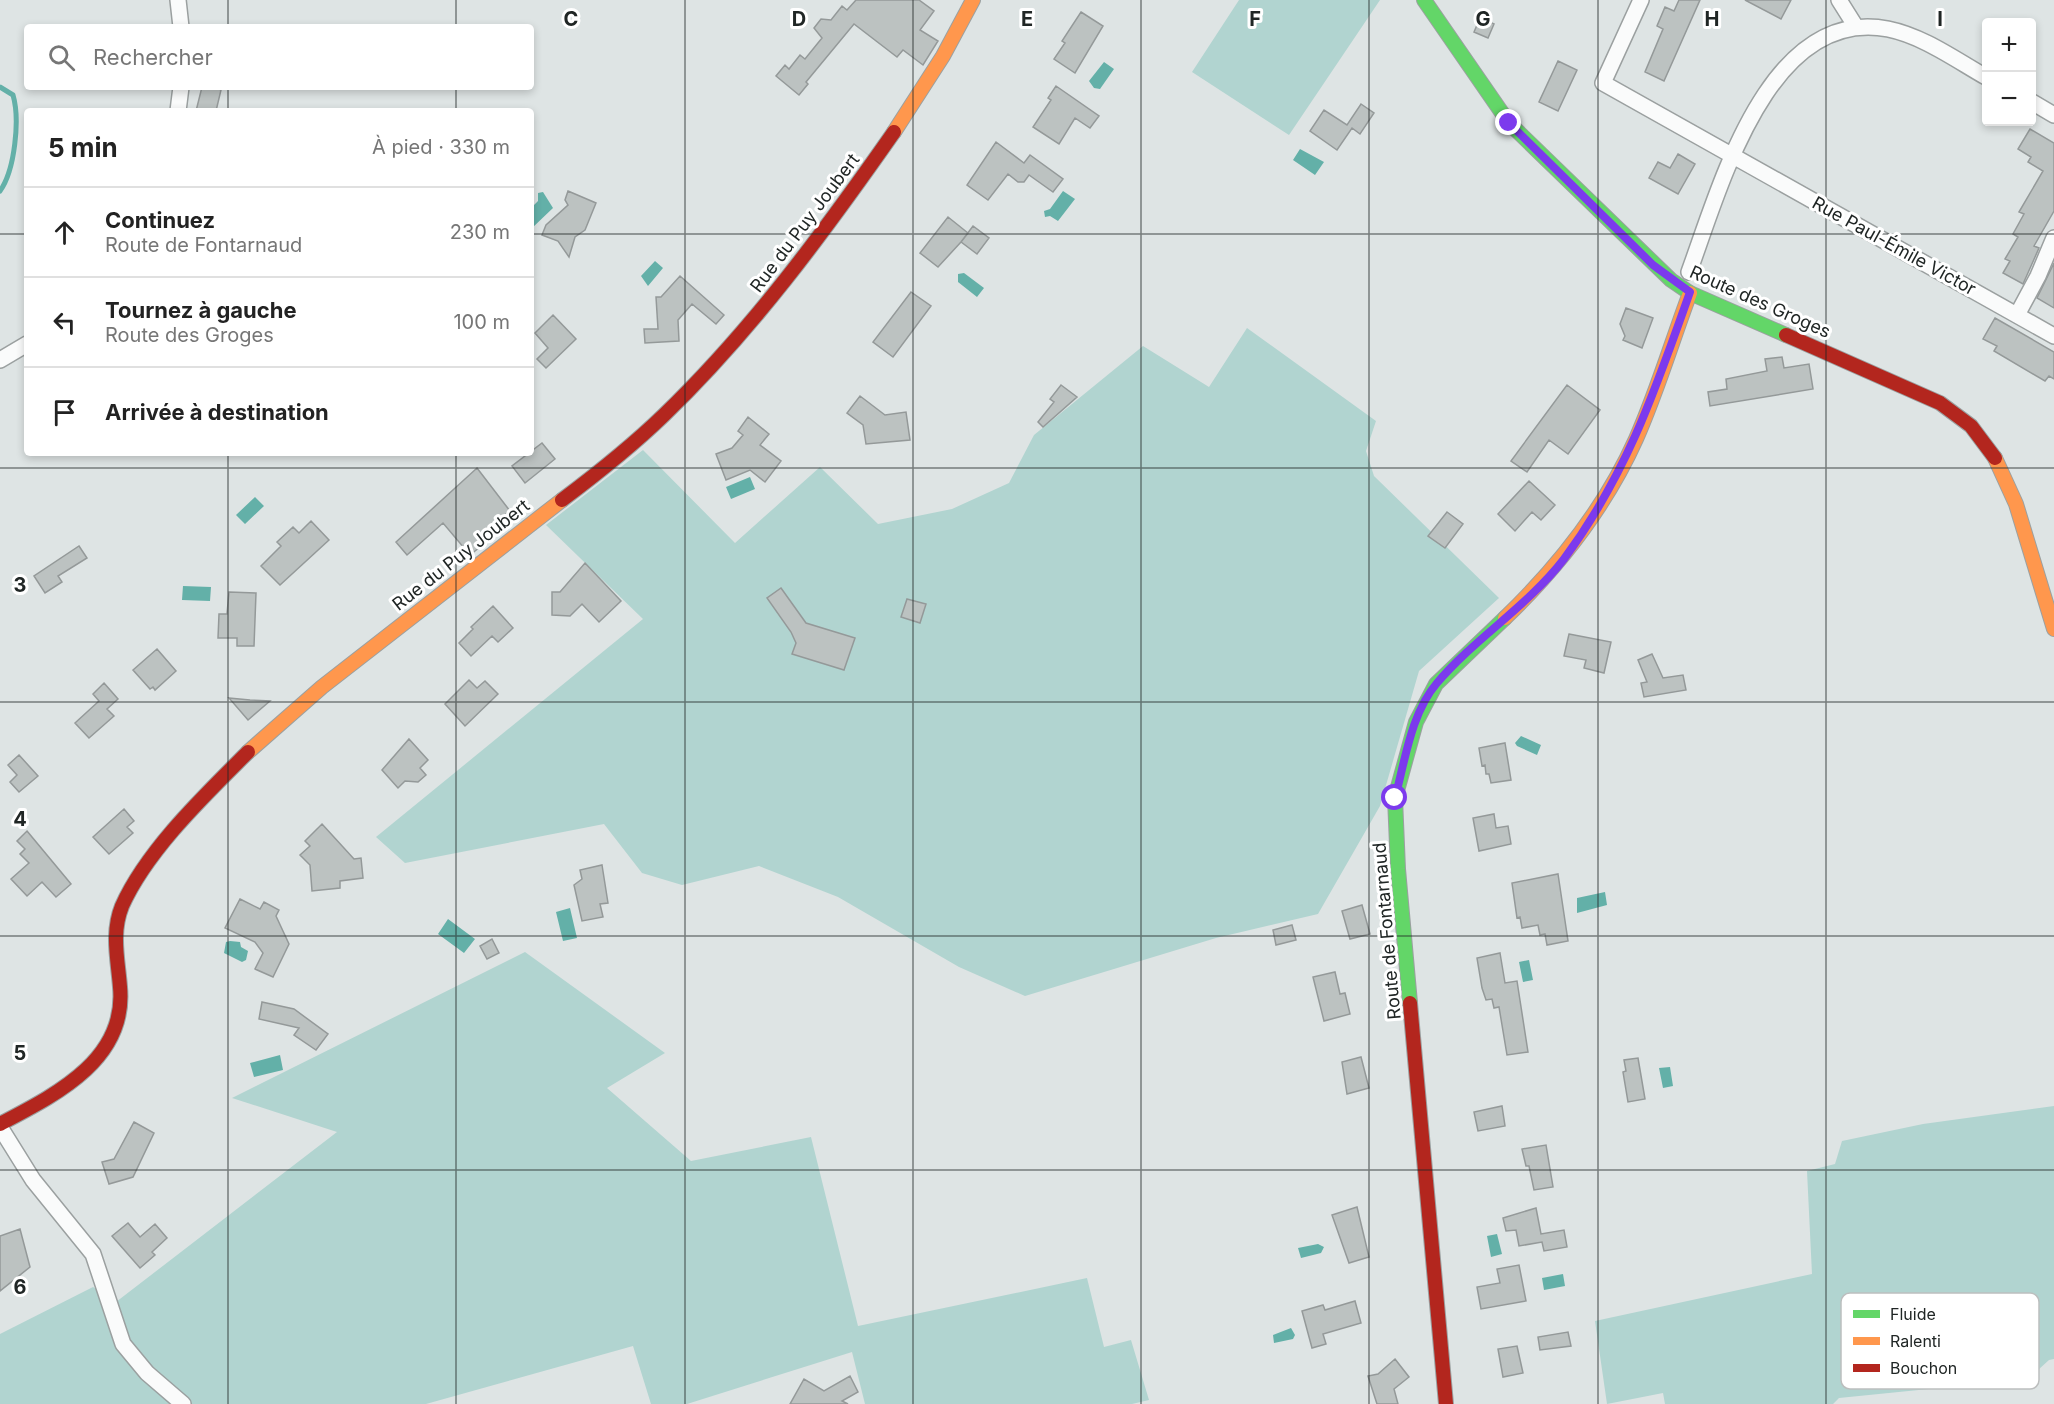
<!DOCTYPE html>
<html lang="fr">
<head>
<meta charset="utf-8">
<style>
	body { margin:0; font-family:Inter,sans-serif; background:#f2f2f2; color:#222 }
	.controls { position:absolute; right:18px; top:18px; display:grid; overflow:hidden; border-radius:6px; box-shadow:0 3px 9px #0003 }
	.controls button { width:54px; height:54px; display:grid; place-items:center; padding:0; border:0; border-bottom:2px solid #e0e0e0; background:#fff; color:#222; font:30px sans-serif }
	.stop { position:absolute; width:18px; height:18px; margin:-14px; border:4px solid #7c3aed; border-radius:50%; background:#fff }
	.stop.end { background:#7c3aed; border-color:#fff; box-shadow:0 2px 6px #0008 }
	.list { margin:0; padding:0; list-style:none }
	h2 { display:flex; justify-content:space-between; align-items:center; height:78px; margin:0; padding:0 24px; font-size:26px }
	h2 small { font-size:20px; font-weight:400; color:#767676 }
	.list li { display:grid; grid-template-columns:39px 1fr auto; gap:18px; align-items:center; box-sizing:border-box; height:90px; padding:0 24px; border-top:2px solid #e0e0e0 }
	.list b { display:block; font-size:22px; white-space:nowrap }
	.list p { margin:0; font-size:20px; white-space:nowrap; color:#767676 }
	.list em { font-size:20px; font-style:normal; color:#767676 }
	.icon { flex:none; width:33px; height:33px; fill:none; stroke:currentColor; stroke-width:2; stroke-linecap:round; stroke-linejoin:round }
	.map { position:relative; flex:none; width:2054px; height:1404px; overflow:hidden }
	.search { position:absolute; background:#fff; box-shadow:0 3px 9px #0003; left:24px; top:24px; width:510px; height:66px; display:flex; align-items:center; gap:15px; box-sizing:border-box; padding:0 21px; border-radius:6px; color:#767676; font-size:22px }
	.panel { position:absolute; background:#fff; box-shadow:0 3px 9px #0003; left:24px; top:108px; width:510px; height:348px; border-radius:6px }
	.map>svg:first-child { display:block }
	.green { fill:#b1d4d0 }
	.water { fill:#63b0a8 }
	.lines { fill:none; stroke-linecap:round; stroke-linejoin:round }
	.stream { stroke:#63b0a8; stroke-width:5 }
	.building { fill:#bcc2c1; stroke:#949999; stroke-width:1.5 }
	.street-casing { stroke:#9ba0a0; stroke-width:18 }
	.fast-casing { stroke:#9ba0a0; stroke-width:16 }
	.slow-casing { stroke:#9ba0a0; stroke-width:16 }
	.jam-casing { stroke:#9ba0a0; stroke-width:16 }
	.street { stroke:#fafbfb; stroke-width:15 }
	.fast { stroke:#63d668; stroke-width:14 }
	.slow { stroke:#ff974d; stroke-width:14 }
	.jam { stroke:#b3261e; stroke-width:14 }
	.route { stroke:#7c3aed; stroke-width:8 }
	.grid { fill:none; stroke:#202625; stroke-width:1.5; stroke-opacity:0.55 }
	.labels { text-anchor:middle; stroke-width:6; stroke-linejoin:round; paint-order:stroke }
	.street-label { font-size:18px; fill:#202625; stroke:#fff }
	.key { fill:#fff; stroke:#bcbebe; stroke-width:1.5 }
	.key-label { font-size:16px; fill:#202625 }
	.grid-label { font-size:20px; text-anchor:middle; font-weight:bold; fill:#202625; stroke:#fff; stroke-width:6; stroke-linejoin:round; paint-order:stroke }
</style>
</head>
<body>
<div class="map">
<svg width="2054" height="1404" viewBox="0 0 2054 1404">
	<rect width="100%" height="100%" fill="#dee4e4"/>
	<path class="green" d="M1239 0H1380L1289 135 1192 72Z
		M1247 328 1376 421 1366 451 1374 476 1499 598 1419 671 1380 806 1318 914 1216 938 1025 996 959 967 838 897 759 866 682 885 642 873 604 824 405 863 376 837 643 619 546 525 643 450 735 543 820 467 878 524 952 509 1009 483 1034 435 1143 346 1209 387Z
		M525 952 665 1053 607 1088 691 1161 811 1137 858 1326 1087 1278 1104 1347 1131 1340 1149 1400 1132 1404H865L852 1352 687 1404H651L633 1346 426 1404H0V1334L93 1287 116 1302 337 1132 232 1098Z
		M2054 1106V1359L2049 1360 2028 1379 1839 1398 1833 1404H1665L1663 1393 1607 1404 1595 1321 1812 1274 1807 1171 1835 1164 1842 1141 1923 1124Z"/>
	<path class="water" d="M1104 62 1114 69 1100 89 1094 88 1089 81Z
		M1300 149 1324 162 1315 175 1293 160Z
		M1063 191 1075 199 1058 221 1050 216 1045 217 1044 211 1050 209Z
		M543 192 553 208 531 229V208L538 201V193Z
		M655 261 663 268 648 286 641 276Z
		M964 273 984 288 977 297 958 282V274Z
		M750 477 755 489 731 499 726 487Z
		M255 497 264 506 245 524 236 515Z
		M183 586 211 587 210 601 182 600Z
		M1521 736 1541 745 1537 755 1517 746 1515 743Z
		M1605 892 1607 905 1577 913V898Z
		M570 908 577 938 563 941 556 912Z
		M448 919 475 939 464 953 438 934Z
		M230 941 240 942 241 947 248 951 246 960 242 962 224 953 226 942Z
		M1529 960 1533 980 1523 982 1519 962Z
		M280 1055 283 1070 254 1077 250 1063Z
		M1670 1067 1673 1086 1663 1088 1659 1068Z
		M1497 1234 1502 1254 1491 1257 1487 1236Z
		M1318 1244 1324 1247 1321 1253 1301 1258 1298 1248Z
		M1563 1274 1565 1286 1544 1290 1542 1278Z
		M1291 1328 1295 1335 1293 1339 1274 1343 1273 1335Z"/>
	<g class="lines">
		<path class="stream" d="M0 87 13 95C20 119 15 170 0 191"/>
	</g>
	<path class="building" d="M856 0H919L934 11 920 30 938 41 923 65 903 50 897 57 854 24 806 82 808 84 799 95 776 76 785 65 789 69 800 55 805 59 822 38 814 28 821 19 831 20 842 6 847 10Z
		M1679 0H1700L1664 81 1645 72 1663 29 1657 26 1665 7 1674 11Z
		M1745 0H1791L1781 19Z
		M1081 12 1103 26 1075 73 1054 59 1065 43 1062 41Z
		M1480 18 1494 24 1488 38 1474 32Z
		M1558 61 1577 70 1558 111 1539 102Z
		M1056 86 1099 116 1090 128 1075 118 1059 144 1033 127 1051 100 1048 98Z
		M202 87H215L221 90 216 111H196Z
		M1361 104 1374 113 1360 134 1352 128 1337 150 1310 131 1324 110 1347 125Z
		M2030 129 2054 143V211L2034 246 2039 248 2023 284 2003 273 2010 261 2005 259 2018 237 2013 234 2024 214 2019 212 2043 171 2028 162 2031 157 2018 149Z
		M996 142 1024 163 1030 155 1063 179 1053 192 1029 175 1024 182H1018L1008 174 988 200 967 185Z
		M1678 154 1695 164 1678 194 1649 178 1658 162 1670 168Z
		M568 191 596 203 585 230 575 237 569 257 558 241 542 235 546 225 568 205 565 200Z
		M948 217 968 233 961 242 973 226 989 238 977 254 961 242 938 267 920 253Z
		M2054 263V308L2037 298Z
		M680 276 724 315 716 324 692 304 678 320 679 341 645 343 644 329H658L656 297H661Z
		M911 292 931 306 893 357 873 342Z
		M1626 308 1653 318 1642 348 1623 340 1625 336 1620 324Z
		M553 315 576 339 546 368 537 359 548 348 535 333Z
		M1995 318 2054 352V379L2049 376 2045 381 1994 351 1997 346 1983 339Z
		M1782 357 1784 368 1809 364 1813 389 1710 406 1708 392 1727 389 1726 379 1767 371 1765 359Z
		M1061 385 1077 397 1043 427 1038 422 1054 402 1050 399Z
		M1567 385 1600 410 1568 454 1549 440 1527 472 1511 461Z
		M860 396 885 415 906 412 910 440 866 444 863 425 847 413Z
		M748 417 769 434 760 445 781 461 765 482 750 470 726 480 716 454 732 448 743 435 738 431Z
		M542 443 555 459 525 483 512 466Z
		M477 468 510 511 483 531 490 539 470 555 443 523 407 555 396 542Z
		M1529 481 1555 505 1541 520 1532 512 1515 531 1498 514Z
		M1447 512 1463 524 1445 548 1428 536Z
		M311 521 329 540 280 585 261 566 281 546 277 542 293 527 299 533Z
		M79 546 87 558 58 576 62 582 45 593 34 576Z
		M585 563 621 601 599 622 582 604 570 616 552 615V592H560Z
		M781 588 806 623 855 638 844 670 792 654 796 643 791 632 767 598Z
		M229 592 256 593 254 646H237V638H218L219 614H227Z
		M907 599 926 604 920 623 901 617Z
		M493 606 513 628 498 642 492 636 471 656 459 643 473 629 471 627Z
		M1569 634 1611 642 1604 673 1584 668 1586 660 1564 656Z
		M157 649 176 671 155 690 153 687 150 689 133 670Z
		M1652 654 1663 678 1683 675 1686 690 1644 697 1641 683 1647 682 1638 660Z
		M469 680 477 688 485 681 498 694 465 726 445 704Z
		M104 683 118 699 107 709 114 716 89 738 75 723 99 701 93 694Z
		M229 698 250 700 270 701 248 720Z
		M409 739 428 760 420 768 426 775 418 782 405 781 398 788 382 770Z
		M1505 743 1511 780 1491 783 1489 774H1486L1485 765 1482 766 1479 748Z
		M19 755 38 776 19 792 10 782 17 775 8 765Z
		M124 809 134 821 127 827 133 833 109 854 93 837Z
		M1494 814 1496 828 1508 826 1511 844 1479 851 1473 818Z
		M322 824 354 859 361 858 363 878 340 881V888L312 891 310 865 300 855 310 846 305 841Z
		M27 831 71 884 56 897 42 882 27 896 11 879 29 863 20 854 25 849 17 841Z
		M602 865 608 903 600 904 603 917 582 921 574 885 582 879 580 870Z
		M1558 874 1568 941 1547 945 1545 934 1540 935 1538 925 1522 928 1520 917 1517 918 1512 883Z
		M240 899 260 909 264 902 279 910 276 916 289 944 273 977 255 969 263 953 255 942 225 928Z
		M1362 905 1370 934 1350 939 1342 911Z
		M1292 925 1296 940 1276 945 1273 930Z
		M492 939 499 953 487 959 480 946Z
		M1500 953 1505 983 1517 981 1528 1052 1507 1055 1499 1007 1494 1008 1492 999 1486 1000 1482 988 1477 958Z
		M1335 972 1340 994 1345 993 1350 1014 1324 1021 1313 977Z
		M262 1002 294 1009 328 1034 316 1050 294 1035 299 1028 259 1019Z
		M1361 1057 1369 1088 1347 1094 1342 1062Z
		M1638 1058 1645 1099 1628 1102 1623 1072 1626 1071 1624 1060Z
		M1502 1106 1505 1126 1478 1131 1474 1112Z
		M134 1122 154 1133 133 1177 109 1184 102 1162 114 1159Z
		M1546 1145 1553 1187 1534 1190 1529 1166H1526L1522 1149Z
		M1357 1207 1369 1257 1349 1263 1332 1215Z
		M1536 1208 1541 1234 1564 1230 1567 1247 1544 1251 1542 1242 1519 1246 1516 1230 1506 1231 1503 1218Z
		M128 1223 140 1237 155 1224 167 1238 152 1252 155 1255 140 1268 112 1236Z
		M20 1229 30 1267 0 1291V1236Z
		M1519 1265 1526 1301 1481 1309 1477 1287 1500 1283 1497 1269Z
		M1355 1301 1361 1323 1323 1334 1326 1344 1312 1348 1302 1311 1323 1305 1325 1310Z
		M1568 1332 1571 1346 1540 1350 1538 1337Z
		M1517 1346 1523 1373 1503 1377 1498 1349Z
		M1395 1359 1409 1377 1394 1389 1398 1404H1377L1368 1376 1378 1374Z
		M850 1376 858 1392 842 1401 848 1404H790L804 1379 824 1391Z"/>
	<g class="lines">
		<g class="street-casing">
			<path id="street" d="M178 0 181 27
				M1641 0 1603 83 2054 336
				M1839 0 1856 27
				M2032 102 2054 115
				M178 111 181 87
				M1689 272C1720 188 1768 6 1888 29 1923 36 1956 60 1986 77
				M2017 315 2038 276 2054 238
				M0 360 27 344
				M0 1127 33 1180 93 1254 123 1344 147 1373 183 1404"/>
		</g>
		<g class="fast-casing">
			<path id="fast" d="M1424 0 1509 123 1671 280 1690 293 1786 335
				M1410 1003 1398 869 1395 798 1416 722 1436 684 1505 618"/>
		</g>
		<g class="slow-casing">
			<path id="slow" d="M894 132 943 56 973 0
				M1995 458 2016 504 2054 629
				M1505 618C1559 566 1605 508 1636 439 1657 392 1672 341 1690 293
				M248 752 322 687 562 500"/>
		</g>
		<g class="jam-casing">
			<path id="jam" d="M1786 335 1940 403 1971 426 1995 458
				M562 500C598 473 632 446 664 415 752 330 824 232 894 132
				M1410 1003 1446 1404
				M0 1124C55 1095 127 1060 120 987 118 960 111 933 122 906 147 850 205 795 248 752"/>
		</g>
		<use href="#street" class="street"/>
		<use href="#fast" class="fast"/>
		<use href="#slow" class="slow"/>
		<use href="#jam" class="jam"/>
	</g>
	<g class="lines">
		<path class="route" d="M1395 798C1405 761 1411 713 1437 683 1475 638 1528 606 1564 559 1627 474 1655 391 1690 292L1653 265 1509 123"/>
	</g>
	<path class="grid" d="M228 0V27M456 0V27M685 0V1404M913 0V1404M1141 0V1404M1369 0V1404M1598 0V1404M1826 0V1404M228 87V111M456 87V111M0 234H27M531 234H2054M228 453V1404M456 453V1404M0 468H2054M0 702H2054M0 936H2054M0 1170H2054"/>
	<g class="labels">
		<g class="street-label">
			<text transform="translate(805 223) rotate(-53)" y="6">Rue du Puy Joubert</text>
			<text transform="translate(1894 246) rotate(29)" y="6">Rue Paul-Émile Victor</text>
			<text transform="translate(1760 302) rotate(24)" y="6">Route des Groges</text>
			<text transform="translate(461 555) rotate(-38)" y="6">Rue du Puy Joubert</text>
			<text transform="translate(1387 931) rotate(-95)" y="6">Route de Fontarnaud</text>
		</g>
	</g>
	<rect x="1841" y="1293" width="198" height="96" rx="9" class="key"/>
	<rect x="1853" y="1310" width="27" height="8" fill="#63d668"/>
	<rect x="1853" y="1337" width="27" height="8" fill="#ff974d"/>
	<rect x="1853" y="1364" width="27" height="8" fill="#b3261e"/>
	<g class="key-label">
		<text x="1890" y="1320">Fluide</text>
		<text x="1890" y="1347">Ralenti</text>
		<text x="1890" y="1374">Bouchon</text>
	</g>
	<g class="grid-label">
		<text x="571" y="26">C</text>
		<text x="799" y="26">D</text>
		<text x="1027" y="26">E</text>
		<text x="1255" y="26">F</text>
		<text x="1483" y="26">G</text>
		<text x="1712" y="26">H</text>
		<text x="1940" y="26">I</text>
		<text x="20" y="592">3</text>
		<text x="20" y="826">4</text>
		<text x="20" y="1060">5</text>
		<text x="20" y="1294">6</text>
	</g>
</svg>
<div class="controls">
<button>+</button>
<button>−</button>
</div>
<div class="stop" style="left:1395px;top:798px"></div>
<div class="stop end" style="left:1509px;top:123px"></div>
<div class="search"><svg class="icon" aria-label="search" viewBox="0 0 24 24"><circle cx="10" cy="10" r="6"/><path d="M15 15l6 6"/></svg>Rechercher</div>
<section class="panel">
<h2>5 min<small>À pied · 330 m</small></h2>
<ul class="list">
<li><svg class="icon" aria-label="ahead" viewBox="0 0 24 24"><path d="M12 20V5M6 11l6-6 6 6"/></svg><div><b>Continuez</b><p>Route de Fontarnaud</p></div><em>230 m</em></li>
<li><svg class="icon" aria-label="left" viewBox="0 0 24 24"><path d="M17 20v-9H6M10 6l-5 5 5 5"/></svg><div><b>Tournez à gauche</b><p>Route des Groges</p></div><em>100 m</em></li>
<li><svg class="icon" aria-label="arrive" viewBox="0 0 24 24"><path d="M6 21V4h12l-3 4 3 4H6"/></svg><div><b>Arrivée à destination</b></div></li>
</ul>
</section>
</div>
</body>
</html>
